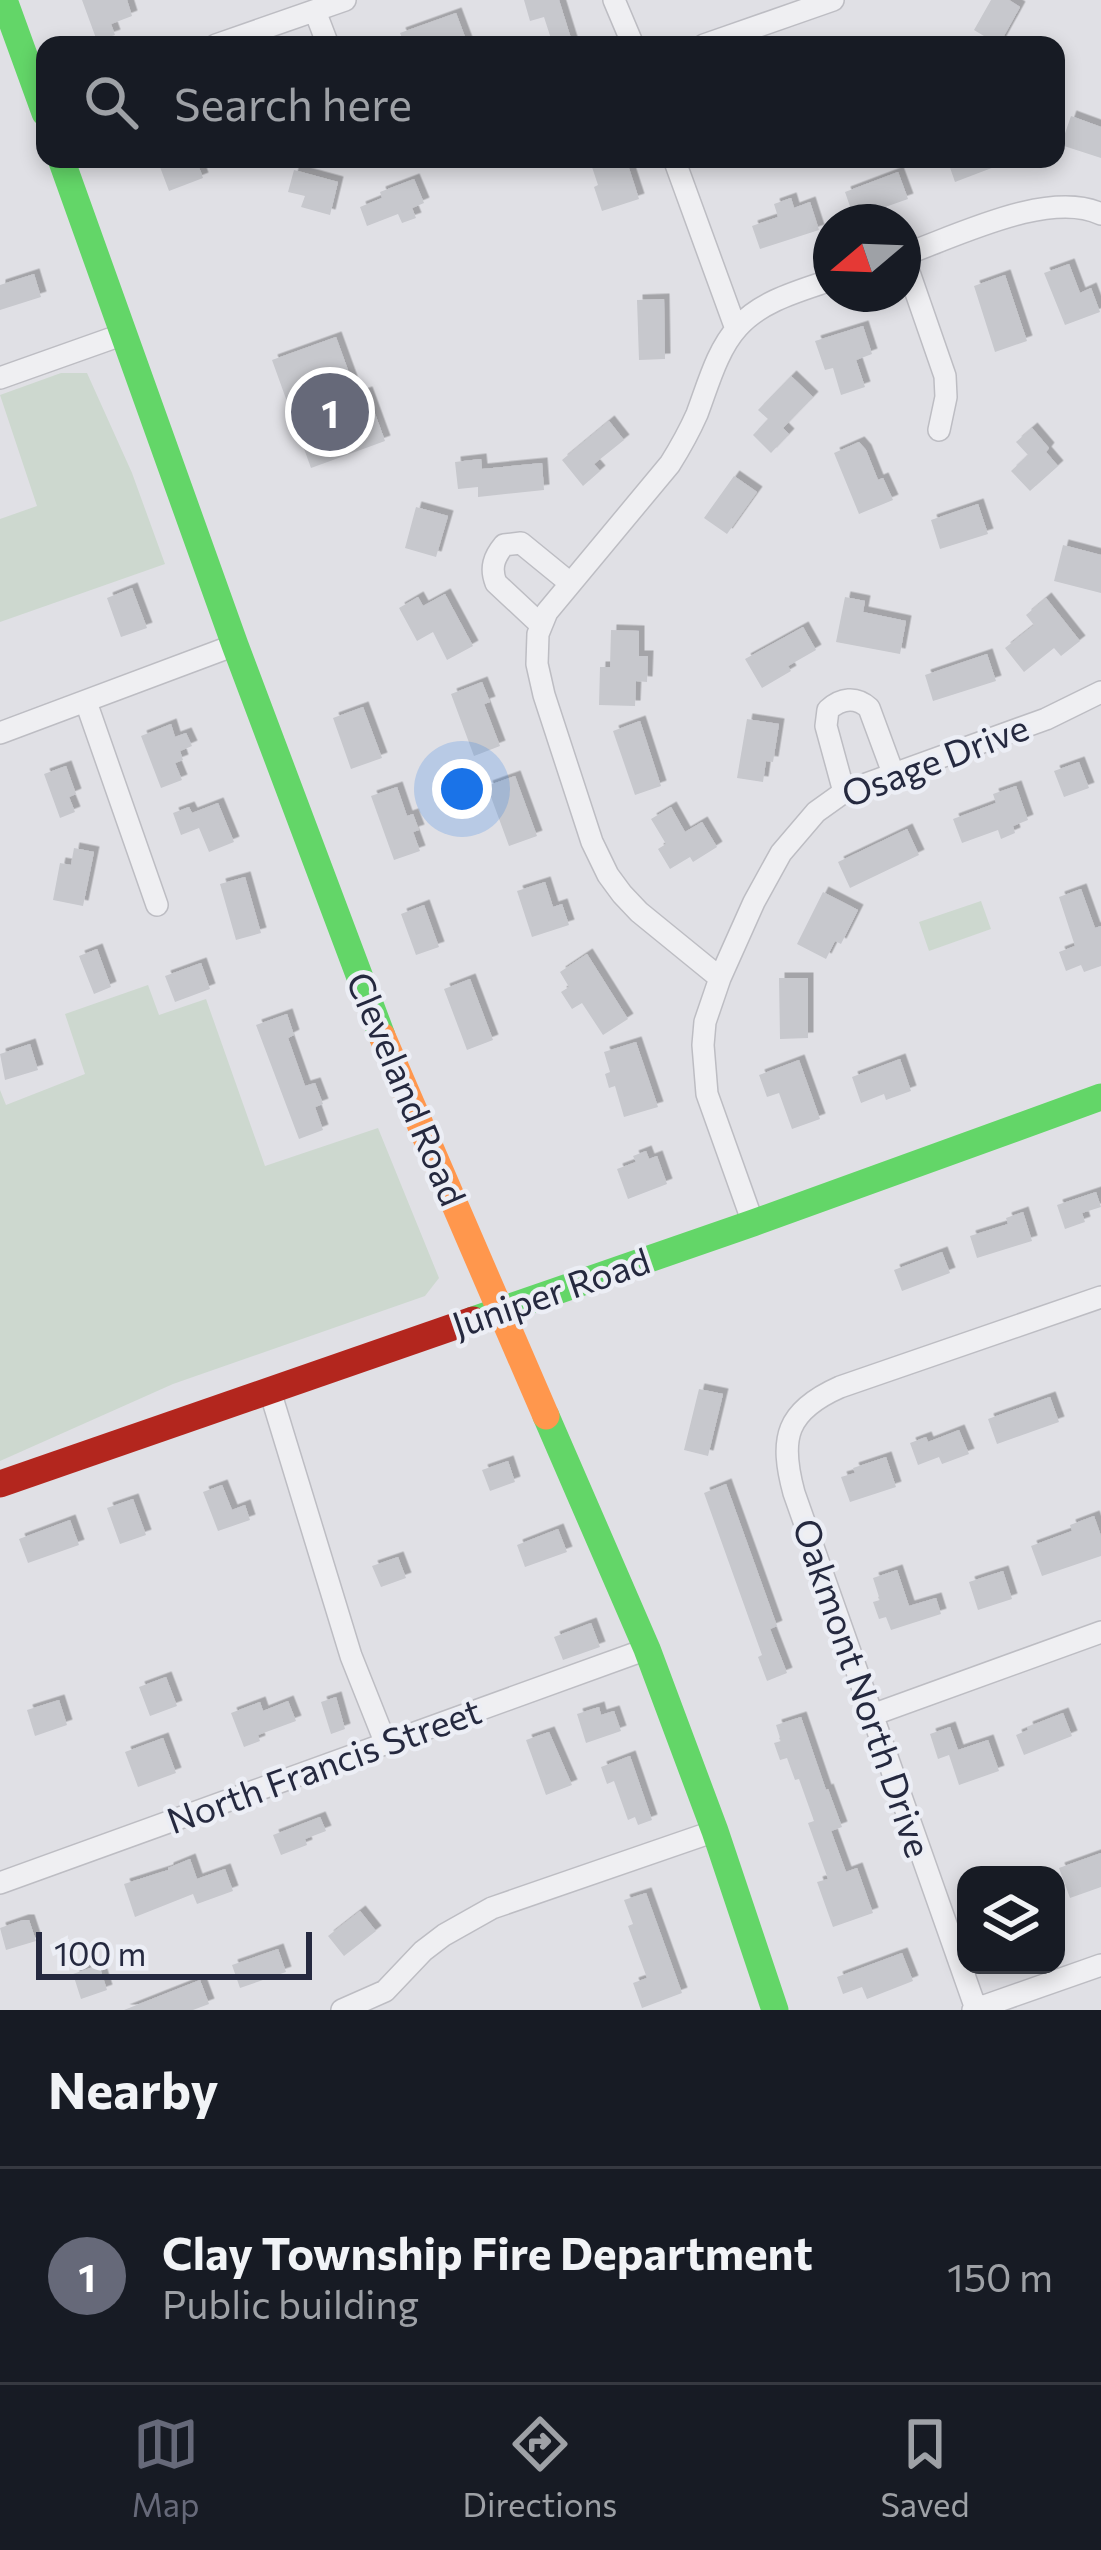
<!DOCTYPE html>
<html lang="en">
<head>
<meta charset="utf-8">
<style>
	body { margin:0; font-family:Commissioner,sans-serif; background:#242831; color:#f1f3f6 }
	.controls { position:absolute; right:36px; bottom:36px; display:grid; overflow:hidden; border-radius:24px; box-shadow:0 6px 18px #0003 }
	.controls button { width:108px; height:108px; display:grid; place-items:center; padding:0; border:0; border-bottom:3px solid #363941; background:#171b24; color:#f1f3f6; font:60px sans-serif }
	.compass { position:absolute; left:813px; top:204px; width:108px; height:108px; border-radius:50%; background:#171b24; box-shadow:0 6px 18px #0003; rotate:251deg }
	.scale { position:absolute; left:36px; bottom:30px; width:276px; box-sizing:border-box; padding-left:12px; border:6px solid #25293f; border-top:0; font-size:33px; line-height:42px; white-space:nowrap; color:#25293f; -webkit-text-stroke:9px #eceef5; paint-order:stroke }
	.you { position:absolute; left:462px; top:789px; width:42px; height:42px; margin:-30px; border:9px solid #fff; border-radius:50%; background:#1a73e8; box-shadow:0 0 0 18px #1a73e833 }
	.badge { display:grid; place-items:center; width:78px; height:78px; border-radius:50%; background:#666979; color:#fff; font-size:39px; font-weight:700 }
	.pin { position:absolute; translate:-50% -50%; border:6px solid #fff; box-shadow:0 3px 12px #0006 }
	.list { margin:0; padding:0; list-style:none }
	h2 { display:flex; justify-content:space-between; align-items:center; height:156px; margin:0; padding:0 48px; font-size:51px }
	h2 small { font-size:39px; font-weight:400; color:#9ea1a6 }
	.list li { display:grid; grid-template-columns:78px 1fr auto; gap:36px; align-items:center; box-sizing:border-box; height:216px; padding:0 48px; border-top:3px solid #363941 }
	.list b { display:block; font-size:45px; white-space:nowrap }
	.list p { margin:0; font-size:39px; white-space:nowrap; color:#9ea1a6 }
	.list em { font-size:39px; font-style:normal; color:#9ea1a6 }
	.icon { flex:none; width:66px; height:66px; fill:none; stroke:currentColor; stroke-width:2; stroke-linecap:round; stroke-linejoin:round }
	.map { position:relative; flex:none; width:1101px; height:2010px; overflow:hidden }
	.search { position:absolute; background:#171b24; box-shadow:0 6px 18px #0003; left:36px; right:36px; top:36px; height:132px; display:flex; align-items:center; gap:30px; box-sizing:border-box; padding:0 42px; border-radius:24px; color:#9ea1a6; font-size:45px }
	.sheet { height:372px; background:#171b24 }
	nav { display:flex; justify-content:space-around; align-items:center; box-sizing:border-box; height:168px; border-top:3px solid #363941; background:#171b24; font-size:33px; color:#9ea1a6 }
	nav a { display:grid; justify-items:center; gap:6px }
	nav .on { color:#666979 }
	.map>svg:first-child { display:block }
	.green { fill:#cdd8cf }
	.building { fill:#c7c8cd; filter:url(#shadow) }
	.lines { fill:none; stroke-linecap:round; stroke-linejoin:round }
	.street-casing { stroke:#bdbdc3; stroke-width:24 }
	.street { stroke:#efeff2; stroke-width:21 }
	.fast { stroke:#63d668; stroke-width:27 }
	.slow { stroke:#ff974d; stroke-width:27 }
	.jam { stroke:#b3261e; stroke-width:27 }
	.labels { text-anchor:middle; stroke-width:9; stroke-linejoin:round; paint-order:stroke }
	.street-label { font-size:36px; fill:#25293f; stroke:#eceef5 }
</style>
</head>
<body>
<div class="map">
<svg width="1101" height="2010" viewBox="0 0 1101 2010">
	<defs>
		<filter id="shadow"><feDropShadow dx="5.5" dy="-5.5" stdDeviation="0" flood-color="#0004"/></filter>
	</defs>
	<rect width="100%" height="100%" fill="#e0e0e5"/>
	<path class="green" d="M61 373H87L132 473 165 564 0 622V519L37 506 0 395Z
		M981 901 991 929 929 951 919 922Z
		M148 985 159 1015 206 999 265 1166 378 1128 439 1278 425 1296 173 1384 0 1461V1090L6 1105 85 1074 65 1014Z"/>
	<path class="building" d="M82 0H127L132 16 111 24 115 35 97 41Z
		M524 0H559L573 45H553L544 17 530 21Z
		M991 0H1009L1020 7 999 45 974 30Z
		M456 13 468 45H405L400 33Z
		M1071 116 1101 127V158L1061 145Z
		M157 159H196L203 178 169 191Z
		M608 159H626L639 199 602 211 594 187 598 185 591 164Z
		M947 159H1010V161L955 182Z
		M294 170 338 182 330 215 301 207 305 196 288 192Z
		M898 172 908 199 854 218 845 192Z
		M414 179 424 203 412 208 416 218 402 223 398 214 367 226 360 207 382 198 380 192Z
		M791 198 794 208 810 202 819 230 760 249 752 226 778 217 774 204Z
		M1069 264 1080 293 1091 288 1100 312 1065 325 1044 273Z
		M34 274 41 297 0 310V285Z
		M1005 275 1027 341 995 352 974 286Z
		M664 299 665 359 639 360 637 300Z
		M863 326 872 354 856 360 865 387 841 395 833 368 825 370 815 341Z
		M336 337 357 395 367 392 385 441 311 468 272 360Z
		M791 376 813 397 783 428 789 434 771 453 753 435 768 419 758 410Z
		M609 421 624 440 594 464 600 471 583 486 562 460Z
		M1032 428 1049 448 1046 452 1058 466 1030 491 1011 471 1028 455 1016 442Z
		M859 442 866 450 878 480 883 478 893 500 859 514 834 453Z
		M481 459 482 469 542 463 544 490 478 497V487L458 489 455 462Z
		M734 476 757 492 727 534 704 518Z
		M978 504 988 534 940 549 931 520Z
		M416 507 448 516 436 557 405 548Z
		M1063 545 1101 555V593L1054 581Z
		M132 588 147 628 121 637 107 598Z
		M445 594 473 646 447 660 433 632 417 641 399 608 418 597 423 606Z
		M845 597 865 601 863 612 906 621 900 654 836 642Z
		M1046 598 1080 641 1061 656 1054 648 1024 672 1005 648 1034 625 1026 615Z
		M803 627 816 650 788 666 791 671 762 688 745 659Z
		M611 630 639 631V656H648L647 682 636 681 635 706 599 705 600 667H610Z
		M987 654 996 681 933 701 925 675Z
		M482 682 490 702 484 704 500 746 474 756 451 694Z
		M363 707 382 758 351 769 333 718Z
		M747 719 779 724 773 762 766 761 763 782 737 778Z
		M640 721 661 786 635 795 613 731Z
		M171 724 175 737 186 733 192 746 180 751 183 760 175 763 182 780 161 788 141 736Z
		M1079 762 1089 788 1064 797 1054 771Z
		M66 766 76 794 69 797 75 812 60 818 44 774Z
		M515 776 537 836 509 846 487 786Z
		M1016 786 1028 820 1013 826 1015 833 1001 839 998 830 962 843 953 819 996 803 993 794Z
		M397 787 407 816 413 814 419 830 413 832 420 851 394 860 371 796Z
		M218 803 234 842 209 852 199 828 181 835 173 813 189 807 192 813Z
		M671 807 685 832 702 822 717 847 693 862 690 857 670 869 658 849 666 844 651 819Z
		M907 829 919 855 850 888 838 862Z
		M74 848 94 852 83 906 53 900 60 863 71 865Z
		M245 877 261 933 236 940 220 884Z
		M545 882 553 907 562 904 569 925 532 937 517 891Z
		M1081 889 1095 928 1101 926V966L1084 972 1081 965 1066 971 1059 952 1075 946 1059 897Z
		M823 892 858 910 841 944 835 941 826 959 797 944Z
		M424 905 439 947 416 955 401 914Z
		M97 949 111 987 94 994 79 956Z
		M587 954 628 1019 603 1035 582 1003 572 1009 561 992 569 987 560 972Z
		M201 963 210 989 175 1002 165 976Z
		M779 978H808V1038L780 1039Z
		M470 979 493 1040 467 1050 444 989Z
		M287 1014 294 1035 288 1038 305 1086 315 1083 323 1104 315 1107 323 1130 299 1139 256 1025Z
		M636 1042 658 1107 624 1117 615 1086 609 1088 605 1074 610 1072 604 1052Z
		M30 1044 38 1070 5 1080 0 1054Z
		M900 1059 911 1091 886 1100 884 1094 861 1103 852 1077Z
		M799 1060 820 1119 792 1129 779 1093 767 1097 759 1075Z
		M646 1151 649 1159 657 1156 667 1184 628 1199 617 1169 636 1162 633 1156Z
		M1096 1192 1101 1207 1082 1213 1085 1222 1065 1229 1057 1205Z
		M1023 1212 1032 1241 977 1258 970 1236 1008 1224 1006 1218Z
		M942 1252 950 1273 902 1291 894 1270Z
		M699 1389 723 1394 708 1456 684 1450Z
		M1050 1397 1059 1422 997 1444 988 1419Z
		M959 1430 969 1454 942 1464 939 1457 918 1465 910 1443 926 1437 928 1442Z
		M886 1457 896 1487 850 1502 841 1477 855 1473 853 1468Z
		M508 1461 515 1482 490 1491 482 1470Z
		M726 1484 777 1626 770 1629 787 1673 767 1681 758 1657 762 1655 704 1493Z
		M222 1485 232 1510 245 1505 250 1520 218 1531 203 1492Z
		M133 1499 146 1535 120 1544 107 1508Z
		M1094 1516 1101 1536V1556L1042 1576 1031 1546 1072 1531 1070 1525Z
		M70 1520 79 1545 28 1563 19 1539Z
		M558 1529 567 1552 525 1567 517 1545Z
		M398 1557 406 1578 381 1587 372 1566Z
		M897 1570 909 1606 936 1598 941 1614 891 1630 886 1617 879 1619 873 1602 880 1600 873 1578Z
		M1003 1571 1012 1599 978 1610 969 1582Z
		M591 1623 600 1647 563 1660 554 1637Z
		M166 1677 177 1706 150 1716 139 1687Z
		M336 1697 345 1729 331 1734 321 1702Z
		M59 1700 67 1725 35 1736 27 1710Z
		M288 1701 296 1721 258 1735 260 1741 244 1747 231 1713 260 1702 263 1711Z
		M599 1707 601 1715 614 1711 621 1731 586 1743 577 1714Z
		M1063 1713 1072 1736 1024 1755 1016 1735 1028 1730 1027 1727Z
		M801 1717 826 1790 828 1789 842 1827 831 1831 846 1872 857 1868 873 1913 833 1927 817 1882 828 1879 808 1823 814 1821 799 1779 795 1780 787 1758 780 1760 774 1743 781 1741 776 1725Z
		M950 1727 958 1750 988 1740 999 1771 959 1785 949 1755 938 1759 930 1734Z
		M549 1732 572 1785 546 1795 526 1740Z
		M163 1738 176 1773 138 1787 125 1752Z
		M630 1756 652 1820 638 1825 635 1817 628 1820 614 1781 607 1784 601 1767Z
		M320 1817 326 1831 305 1839 307 1845 281 1855 273 1835Z
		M1101 1853V1887L1070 1898 1059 1868Z
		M190 1859 197 1879 225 1869 233 1891 197 1904 193 1894 135 1917 124 1884 168 1870V1868Z
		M646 1893 682 1993 642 2008 633 1983 647 1978 628 1926 633 1924 624 1900Z
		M360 1911 376 1931 344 1956 328 1936Z
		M23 1920H29L36 1941 6 1950 0 1928Z
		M278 1949 286 1972 240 1988 232 1965Z
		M902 1953 913 1981 867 1999 862 1987 843 1994 837 1977Z
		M99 1965 107 1990 81 1999 73 1974Z
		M200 1980 209 2004 193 2010H124Z"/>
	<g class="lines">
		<g class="street-casing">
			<path id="street" d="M614 0 633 45
				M315 11 328 45
				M216 45 345 0
				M704 45 833 0
				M674 159 736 329
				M0 378 124 334
				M939 430 946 397 945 376 903 255C955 237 1049 189 1101 214
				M541 625 496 583C490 568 494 557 504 545L521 543 570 583
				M86 702 157 905
				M0 733 235 645
				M844 792 826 726 828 710C841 698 856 696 869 708L893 773
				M720 978 639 912 622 894 608 875 592 842 544 695 537 664 538 634 547 612 670 464C680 448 689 432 697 414 708 385 717 350 738 327 761 301 799 291 831 280
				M753 1223 707 1094 703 1045 705 1022 720 978 754 902 781 853 816 812 844 792 1046 719 1101 692
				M270 1391 351 1656 386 1744
				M872 1715 1101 1632
				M0 1883 647 1649
				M976 2009 794 1493C779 1438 786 1411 840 1387L1101 1297
				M342 2010 385 1991 423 1951 444 1935 492 1908 715 1831
				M973 2010 1101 1965"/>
		</g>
		<use href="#street" class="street"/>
		<path class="fast" d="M4 0 45 113
			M61 159 235 645 382 1036
			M473 1320 753 1223 1101 1097
			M546 1416 647 1649 715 1831 775 2010"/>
		<path class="slow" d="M382 1036 546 1416"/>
		<path class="jam" d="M0 1484 473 1320"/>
	</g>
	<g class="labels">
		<g class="street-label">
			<text transform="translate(935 761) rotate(-21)" y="13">Osage Drive</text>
			<text transform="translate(406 1089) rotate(67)" y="13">Cleveland Road</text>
			<text transform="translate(551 1293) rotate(-19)" y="13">Juniper Road</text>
			<text transform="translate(862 1688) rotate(71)" y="13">Oakmont North Drive</text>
			<text transform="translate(324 1766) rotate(-20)" y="13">North Francis Street</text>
		</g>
	</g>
</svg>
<div class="controls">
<button><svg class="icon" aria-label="layers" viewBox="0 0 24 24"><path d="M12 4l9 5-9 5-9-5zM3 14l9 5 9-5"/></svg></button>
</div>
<svg class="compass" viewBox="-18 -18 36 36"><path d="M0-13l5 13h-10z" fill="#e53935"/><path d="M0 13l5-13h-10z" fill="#9ea1a6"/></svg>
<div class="scale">100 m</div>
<div class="you"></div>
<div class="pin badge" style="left:330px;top:412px">1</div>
<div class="search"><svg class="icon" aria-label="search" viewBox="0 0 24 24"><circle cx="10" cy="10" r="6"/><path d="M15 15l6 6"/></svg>Search here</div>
</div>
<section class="sheet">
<h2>Nearby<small></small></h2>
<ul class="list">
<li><span class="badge">1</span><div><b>Clay Township Fire Department</b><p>Public building</p></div><em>150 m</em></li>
</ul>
</section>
<nav>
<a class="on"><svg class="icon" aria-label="map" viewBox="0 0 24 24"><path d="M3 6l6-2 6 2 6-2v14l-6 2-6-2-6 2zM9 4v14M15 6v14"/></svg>Map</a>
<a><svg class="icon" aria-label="directions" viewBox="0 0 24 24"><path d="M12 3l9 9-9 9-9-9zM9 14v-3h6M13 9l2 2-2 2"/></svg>Directions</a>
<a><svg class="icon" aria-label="saved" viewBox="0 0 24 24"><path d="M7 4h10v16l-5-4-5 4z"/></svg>Saved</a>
</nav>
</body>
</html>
